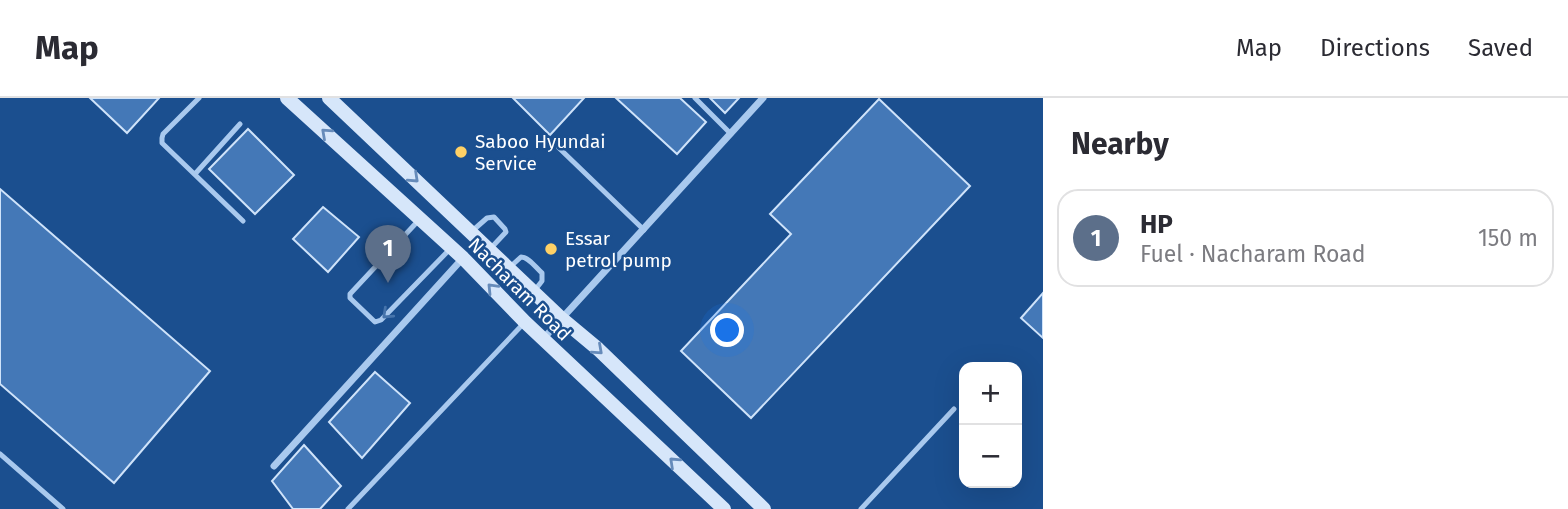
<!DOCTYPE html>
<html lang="en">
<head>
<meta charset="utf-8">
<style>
	body { margin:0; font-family:"Fira Sans",sans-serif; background:#f2f2f3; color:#2b2b33 }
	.controls { position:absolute; right:21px; bottom:21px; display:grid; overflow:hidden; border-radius:14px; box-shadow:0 7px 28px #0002 }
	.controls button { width:63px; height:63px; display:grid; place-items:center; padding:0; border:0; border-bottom:2px solid #e1e1e2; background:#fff; color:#2b2b33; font:35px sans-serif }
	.you { position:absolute; left:728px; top:233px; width:24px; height:24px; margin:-18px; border:5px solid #fff; border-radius:50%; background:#1a73e8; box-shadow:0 0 0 10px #1a73e833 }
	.badge { display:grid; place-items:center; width:46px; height:46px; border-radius:50%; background:#8a764a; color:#fff; font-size:23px; font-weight:700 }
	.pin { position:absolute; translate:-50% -58px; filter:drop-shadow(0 2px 4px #0008) }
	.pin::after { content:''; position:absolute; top:37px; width:24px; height:21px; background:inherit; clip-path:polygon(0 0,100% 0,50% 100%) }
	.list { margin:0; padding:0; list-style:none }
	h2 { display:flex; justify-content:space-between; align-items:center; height:91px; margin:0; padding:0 28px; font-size:30px }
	h2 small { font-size:23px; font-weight:400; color:#7c7c81 }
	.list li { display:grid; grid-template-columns:46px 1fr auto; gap:21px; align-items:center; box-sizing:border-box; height:98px; margin:0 14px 14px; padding:0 14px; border:2px solid #e1e1e2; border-radius:21px }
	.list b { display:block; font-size:26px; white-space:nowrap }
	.list p { margin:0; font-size:23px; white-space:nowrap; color:#7c7c81 }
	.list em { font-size:23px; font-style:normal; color:#7c7c81 }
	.map { position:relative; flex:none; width:1043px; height:411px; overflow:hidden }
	header { display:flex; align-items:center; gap:42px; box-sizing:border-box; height:98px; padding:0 35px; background:#fff; border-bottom:2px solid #e1e1e2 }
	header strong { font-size:33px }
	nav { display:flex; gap:38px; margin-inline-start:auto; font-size:24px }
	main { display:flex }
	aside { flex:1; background:#fff }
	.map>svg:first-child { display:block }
	.building { fill:#4478b7; stroke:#cfe3fa; stroke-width:2 }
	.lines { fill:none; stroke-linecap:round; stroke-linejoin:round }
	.service { stroke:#a9c9ee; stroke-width:5 }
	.minor { stroke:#a9c9ee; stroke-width:7 }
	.secondary { stroke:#d6e6fa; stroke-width:14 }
	.oneway { stroke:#668bba }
	.oneway2 { stroke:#4674ac }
	.poi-dot { fill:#ffd166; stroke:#1b4f8f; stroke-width:2.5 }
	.labels { text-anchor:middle; stroke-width:5; stroke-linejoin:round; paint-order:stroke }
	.poi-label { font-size:19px; fill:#fff; stroke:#1b4f8f; text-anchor:start }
	.street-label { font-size:19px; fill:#fff; stroke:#1b4f8f }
</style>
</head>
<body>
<header>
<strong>Map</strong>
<nav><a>Map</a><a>Directions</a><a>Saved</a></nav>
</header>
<main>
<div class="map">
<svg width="1043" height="411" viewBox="0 0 1043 411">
	<rect width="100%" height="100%" fill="#1b4f8f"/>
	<path class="building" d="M90 0H159L127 35Z
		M513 0H584L550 37Z
		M616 0H680L706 24 677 56Z
		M710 0H739L725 15Z
		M879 1 970 88 751 320 681 253 791 136 770 116Z
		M248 31 294 77 255 116 209 71Z
		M0 91 210 273 114 385 0 286Z
		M323 109 359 139 328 174 293 141Z
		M1043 195V240L1021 220Z
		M375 274 410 305 362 360 329 324Z
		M304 347 341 388 320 411H293L272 383Z"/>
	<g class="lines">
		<path class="service" d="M199 0 163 36 162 40V45L243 123
			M695 0 731 36
			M559 50 644 132
			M195 76 240 26
			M418 123 350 196V200L375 224 381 222 451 150
			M471 134 487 120 494 119 505 131 506 134 491 150
			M509 170 521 159C529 159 536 170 542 175V183L535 192
			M0 356 63 411
			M348 411 525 224
			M861 411 954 311"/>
		<path class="minor" d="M543 241 763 0
			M274 368 463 160"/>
		<path class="secondary" d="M287 0 463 160 525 224 724 411
			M329 0 562 221 598 251 764 411"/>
	</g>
	<defs><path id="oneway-chevron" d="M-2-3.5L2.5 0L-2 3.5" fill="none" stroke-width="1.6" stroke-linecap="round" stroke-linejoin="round" transform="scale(1.75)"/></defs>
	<g class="oneway">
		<use href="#oneway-chevron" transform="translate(326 35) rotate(-138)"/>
		<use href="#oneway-chevron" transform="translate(414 80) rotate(43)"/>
		<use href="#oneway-chevron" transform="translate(492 190) rotate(-134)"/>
		<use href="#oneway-chevron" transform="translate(598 252) rotate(42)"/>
		<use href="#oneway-chevron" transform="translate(674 364) rotate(-137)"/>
	</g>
	<use class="oneway2" href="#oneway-chevron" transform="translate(387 216) rotate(137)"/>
	<g class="poi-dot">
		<circle cx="461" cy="54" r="7"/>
		<circle cx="551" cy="151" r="7"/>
	</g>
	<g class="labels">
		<g class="poi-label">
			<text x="475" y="50">Saboo Hyundai<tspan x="475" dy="22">Service</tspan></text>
			<text x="565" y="147">Essar<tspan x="565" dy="22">petrol pump</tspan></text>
		</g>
		<g class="street-label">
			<text transform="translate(520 191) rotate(45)" y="7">Nacharam Road</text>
		</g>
	</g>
</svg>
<div class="controls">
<button>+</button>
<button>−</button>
</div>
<div class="you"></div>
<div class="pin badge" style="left:388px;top:185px;background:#5c6f8a">1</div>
</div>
<aside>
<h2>Nearby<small></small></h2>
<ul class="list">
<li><span class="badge" style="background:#5c6f8a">1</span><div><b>HP</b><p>Fuel · Nacharam Road</p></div><em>150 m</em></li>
</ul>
</aside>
</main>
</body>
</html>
